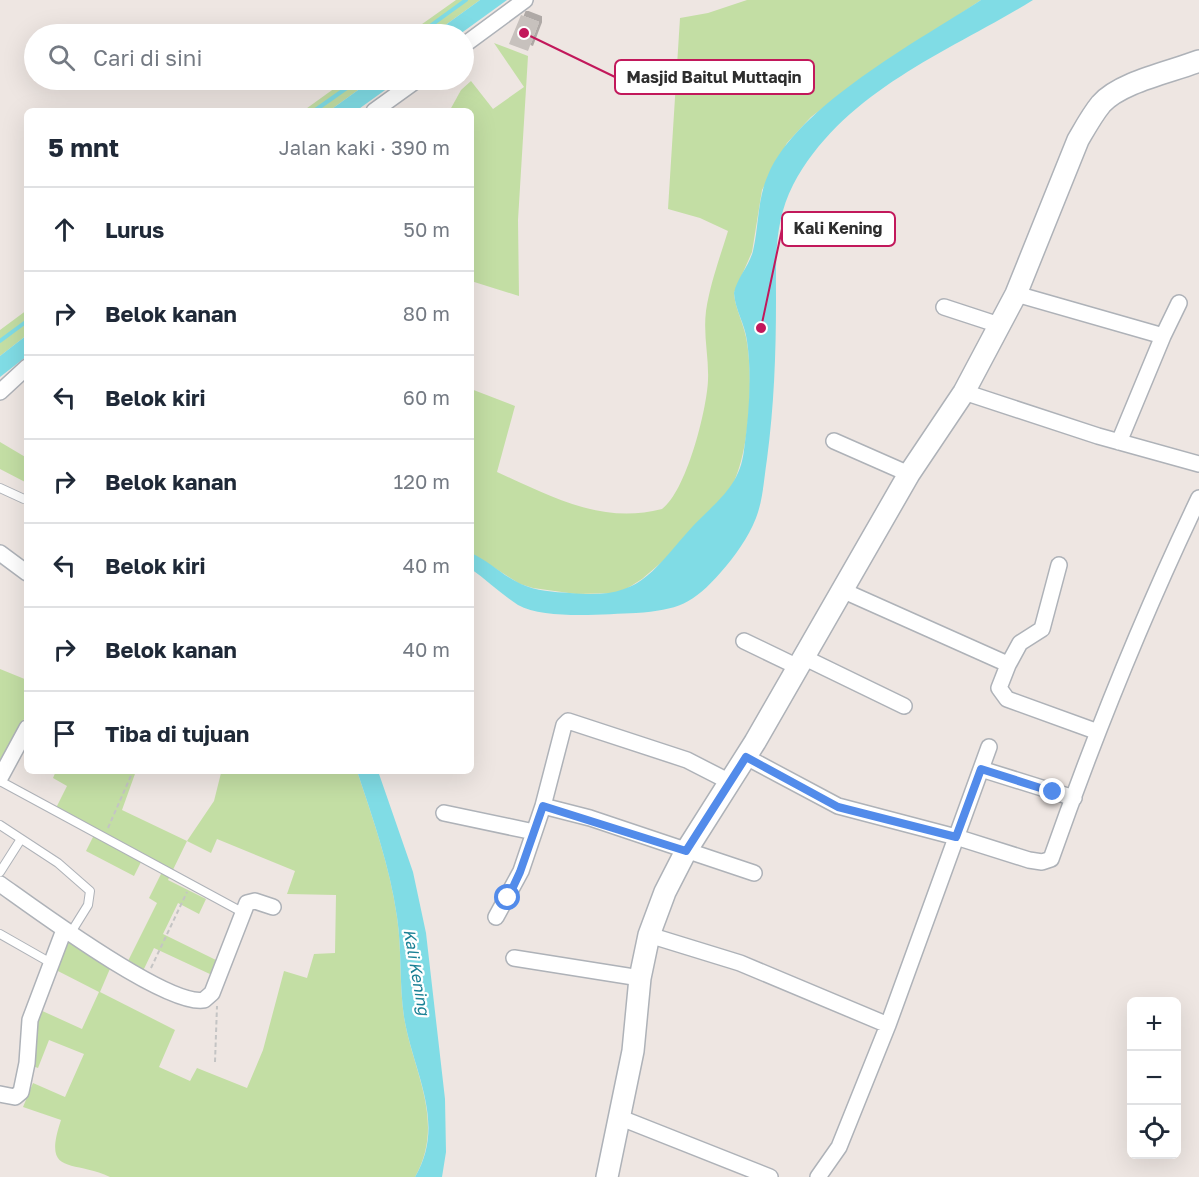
<!DOCTYPE html>
<html lang="id">
<head>
<meta charset="utf-8">
<style>
	body { margin:0; font-family:"Golos Text",sans-serif; background:#f6f6f7; color:#1f2937 }
	.controls { position:absolute; right:18px; bottom:18px; display:grid; overflow:hidden; border-radius:9px; box-shadow:0 6px 24px #0002 }
	.controls button { width:54px; height:54px; display:grid; place-items:center; padding:0; border:0; border-bottom:2px solid #e0e1e3; background:#fff; color:#1f2937; font:30px sans-serif }
	.stop { position:absolute; width:18px; height:18px; margin:-14px; border:4px solid #528bea; border-radius:50%; background:#fff }
	.stop.end { background:#528bea; border-color:#fff; box-shadow:0 2px 6px #0008 }
	.list { margin:0; padding:0; list-style:none }
	h2 { display:flex; justify-content:space-between; align-items:center; height:78px; margin:0; padding:0 24px; font-size:26px }
	h2 small { font-size:20px; font-weight:400; color:#747a83 }
	.list li { display:grid; grid-template-columns:39px 1fr auto; gap:18px; align-items:center; box-sizing:border-box; height:84px; padding:0 24px; border-top:2px solid #e0e1e3 }
	.list b { display:block; font-size:22px; white-space:nowrap }
	.list em { font-size:20px; font-style:normal; color:#747a83 }
	.icon { flex:none; width:33px; height:33px; fill:none; stroke:currentColor; stroke-width:2; stroke-linecap:round; stroke-linejoin:round }
	.map { position:relative; flex:none; width:1199px; height:1177px; overflow:hidden }
	.search { position:absolute; background:#fff; box-shadow:0 6px 24px #0002; left:24px; top:24px; width:450px; height:66px; display:flex; align-items:center; gap:15px; box-sizing:border-box; padding:0 21px; border-radius:33px; color:#747a83; font-size:22px }
	.panel { position:absolute; background:#fff; box-shadow:0 6px 24px #0002; left:24px; top:108px; width:450px; height:666px; border-radius:9px }
	.map>svg:first-child { display:block }
	.green { fill:#c3dea4 }
	.water { fill:#80dce5 }
	.lines { fill:none; stroke-linecap:round; stroke-linejoin:round }
	.stream { stroke:#80dce5; stroke-width:4 }
	.building { fill:#c7c1bd; filter:url(#shadow) }
	.service-casing { stroke:#aeb2b8; stroke-width:10 }
	.minor-casing { stroke:#aeb2b8; stroke-width:18 }
	.secondary-casing { stroke:#aeb2b8; stroke-width:24 }
	.path { stroke:#c4c4c4; stroke-width:2; stroke-dasharray:4.5 3; stroke-linecap:butt }
	.service { stroke:#fff; stroke-width:8 }
	.minor { stroke:#fff; stroke-width:15 }
	.secondary { stroke:#fff; stroke-width:21 }
	.route { stroke:#528bea; stroke-width:8 }
	.labels { text-anchor:middle; stroke-width:4.5; stroke-linejoin:round; paint-order:stroke }
	.water-label { font-size:16px; font-style:italic; fill:#1b8195; stroke:#fff }
	.leader { fill:none; stroke:#c2185b; stroke-width:2 }
	.callout-dot { fill:#c2185b; stroke:#fff; stroke-width:2 }
	.callout { fill:#fff; stroke:#c2185b; stroke-width:2 }
	.callout-label { font-size:16px; text-anchor:middle; font-weight:bold; fill:#2e2e2e }
</style>
</head>
<body>
<div class="map">
<svg width="1199" height="1177" viewBox="0 0 1199 1177">
	<defs>
		<filter id="shadow"><feDropShadow dx="5" dy="-5" stdDeviation="0" flood-color="#0004"/></filter>
	</defs>
	<rect width="100%" height="100%" fill="#eee6e2"/>
	<path class="green" d="M456 0H480L433 34H408Z
		M747 0H981L842 93 811 117 787 143 762 190 752 252 734 293C735 308 743 322 746 337 754 377 750 453 731 488L663 561 642 579 620 593 576 594 533 588 520 584 471 553V389L515 406 497 472C551 496 601 525 662 509 686 492 707 410 708 380 709 357 703 335 706 311 710 284 720 257 728 231L700 218 668 209 680 18 708 13Z
		M494 43 528 56 518 220 519 296 471 281V111L450 110 461 90 471 81 493 109 524 87Z
		M346 80H372L329 111H303Z
		M27 310V335L0 356V330Z
		M0 442 27 458V483L0 469Z
		M0 669 27 680V713L0 767Z
		M56 771H136L122 810 187 841 214 801 221 773 213 771H357C373 819 390 867 397 917 402 950 399 984 404 1017 413 1072 446 1122 415 1177H110C72 1159 42 1177 61 1120L23 1107 33 1083 65 1097 84 1054 49 1040 38 1068 20 1061 27 1004 82 1029 99 992 54 969 67 938 112 964 100 992 175 1030 159 1067 190 1081 197 1068 247 1088 263 1050 284 971 307 978 314 954 335 953 336 895 287 894 295 871 217 839 211 853 187 841 168 880 206 899 199 914 178 903 163 934 218 961 212 975 154 948 143 971 127 963 157 903 149 898 165 866 144 856 134 876 86 851 96 831 56 808 67 786 53 778Z"/>
	<path class="water" d="M480 0H507L460 34H433Z
		M981 0H1033C947 53 844 90 793 185 774 222 776 260 776 301 776 354 774 407 767 459 764 478 763 500 756 518 748 538 735 556 721 572 693 604 678 610 636 613 605 614 545 620 518 605 502 595 487 580 471 569V553C489 561 503 576 521 584 536 591 554 592 570 593 641 600 650 573 693 526 717 501 740 486 744 450 749 414 752 376 747 341 745 324 735 310 734 293 737 278 749 266 753 251 759 226 757 200 768 175 797 106 918 41 981 0Z
		M372 80H399L356 111H329Z
		M27 335V356L0 377V356Z
		M357 771H378L413 872 426 933 445 1099 446 1152 442 1177H415C447 1123 413 1072 404 1017 399 984 402 950 397 917 390 867 373 819 357 771Z"/>
	<g class="lines">
		<path class="stream" d="M419 34 466 0
			M314 111 358 80
			M0 341 27 321"/>
	</g>
	<path class="building" d="M521 15 539 22 528 51 509 44Z"/>
	<g class="lines">
		<g class="service-casing">
			<path id="service" d="M0 488 24 499
				M0 781 242 912
				M0 825 58 863 90 891 88 905 70 934
				M0 872 21 839
				M0 934 51 963"/>
		</g>
		<g class="minor-casing">
			<path id="minor" d="M464 45 525 0
				M374 111 417 80
				M1016 294 1163 336 1119 442
				M944 307 999 325
				M1163 336 1179 303
				M0 392 27 367
				M964 392 1098 436 1199 464
				M834 441 909 474
				M0 553 27 573
				M844 591 1003 662 1008 665 999 688 1007 699 1098 732
				M744 641 798 667
				M803 657 904 706
				M1008 665 1020 643 1042 629 1059 565
				M746 757 838 806 956 837 1029 860 1042 862 1051 859C1094 737 1143 615 1199 498
				M981 769 1074 798
				M0 778 27 728
				M730 782 687 760 568 721 564 725 543 806 590 818 754 873
				M444 813 534 832
				M0 884C34 908 167 1007 204 1000L212 993 247 903 255 901 273 907
				M496 917 521 871 543 806
				M649 935 740 963 888 1025
				M514 958 640 978
				M0 1094 15 1097 21 1092 27 1063 30 1020 64 930
				M621 1118 770 1177
				M818 1177 839 1147 888 1025 989 747"/>
		</g>
		<g class="secondary-casing">
			<path id="secondary" d="M607 1177 633 1051 640 978 649 935 665 892 686 851 755 742 909 474 964 392 1016 294 1078 140C1085 128 1092 115 1101 104 1120 82 1171 72 1199 61"/>
		</g>
		<path class="path" d="M108 828 133 771
			M151 968 187 892
			M215 1062 217 1006"/>
		<use href="#service" class="service"/>
		<use href="#minor" class="minor"/>
		<use href="#secondary" class="secondary"/>
	</g>
	<g class="lines">
		<path class="route" d="M508 898 520 872 543 806 686 851 746 757 838 807 956 837 981 769 1053 792"/>
	</g>
	<g class="labels">
		<g class="water-label">
			<text transform="translate(417 972) rotate(80)" y="6">Kali Kening</text>
		</g>
	</g>
	<path class="leader" d="M524 33L615 77M761 328L782 229"/>
	<g class="callout-dot">
		<circle cx="524" cy="33" r="6"/>
		<circle cx="761" cy="328" r="6"/>
	</g>
	<g class="callout">
		<rect x="615" y="60" width="199" height="34" rx="6"/>
		<rect x="782" y="212" width="113" height="34" rx="6"/>
	</g>
	<g class="callout-label">
		<text x="714" y="83">Masjid Baitul Muttaqin</text>
		<text x="838" y="234">Kali Kening</text>
	</g>
</svg>
<div class="controls">
<button>+</button>
<button>−</button>
<button><svg class="icon" aria-label="locate" viewBox="0 0 24 24"><circle cx="12" cy="12" r="6"/><path d="M12 2v4M12 18v4M2 12h4M18 12h4"/></svg></button>
</div>
<div class="stop" style="left:508px;top:898px"></div>
<div class="stop end" style="left:1053px;top:792px"></div>
<div class="search"><svg class="icon" aria-label="search" viewBox="0 0 24 24"><circle cx="10" cy="10" r="6"/><path d="M15 15l6 6"/></svg>Cari di sini</div>
<section class="panel">
<h2>5 mnt<small>Jalan kaki · 390 m</small></h2>
<ul class="list">
<li><svg class="icon" aria-label="ahead" viewBox="0 0 24 24"><path d="M12 20V5M6 11l6-6 6 6"/></svg><div><b>Lurus</b></div><em>50 m</em></li>
<li><svg class="icon" aria-label="right" viewBox="0 0 24 24"><path d="M7 20v-9h11M14 6l5 5-5 5"/></svg><div><b>Belok kanan</b></div><em>80 m</em></li>
<li><svg class="icon" aria-label="left" viewBox="0 0 24 24"><path d="M17 20v-9H6M10 6l-5 5 5 5"/></svg><div><b>Belok kiri</b></div><em>60 m</em></li>
<li><svg class="icon" aria-label="right" viewBox="0 0 24 24"><path d="M7 20v-9h11M14 6l5 5-5 5"/></svg><div><b>Belok kanan</b></div><em>120 m</em></li>
<li><svg class="icon" aria-label="left" viewBox="0 0 24 24"><path d="M17 20v-9H6M10 6l-5 5 5 5"/></svg><div><b>Belok kiri</b></div><em>40 m</em></li>
<li><svg class="icon" aria-label="right" viewBox="0 0 24 24"><path d="M7 20v-9h11M14 6l5 5-5 5"/></svg><div><b>Belok kanan</b></div><em>40 m</em></li>
<li><svg class="icon" aria-label="arrive" viewBox="0 0 24 24"><path d="M6 21V4h12l-3 4 3 4H6"/></svg><div><b>Tiba di tujuan</b></div></li>
</ul>
</section>
</div>
</body>
</html>
